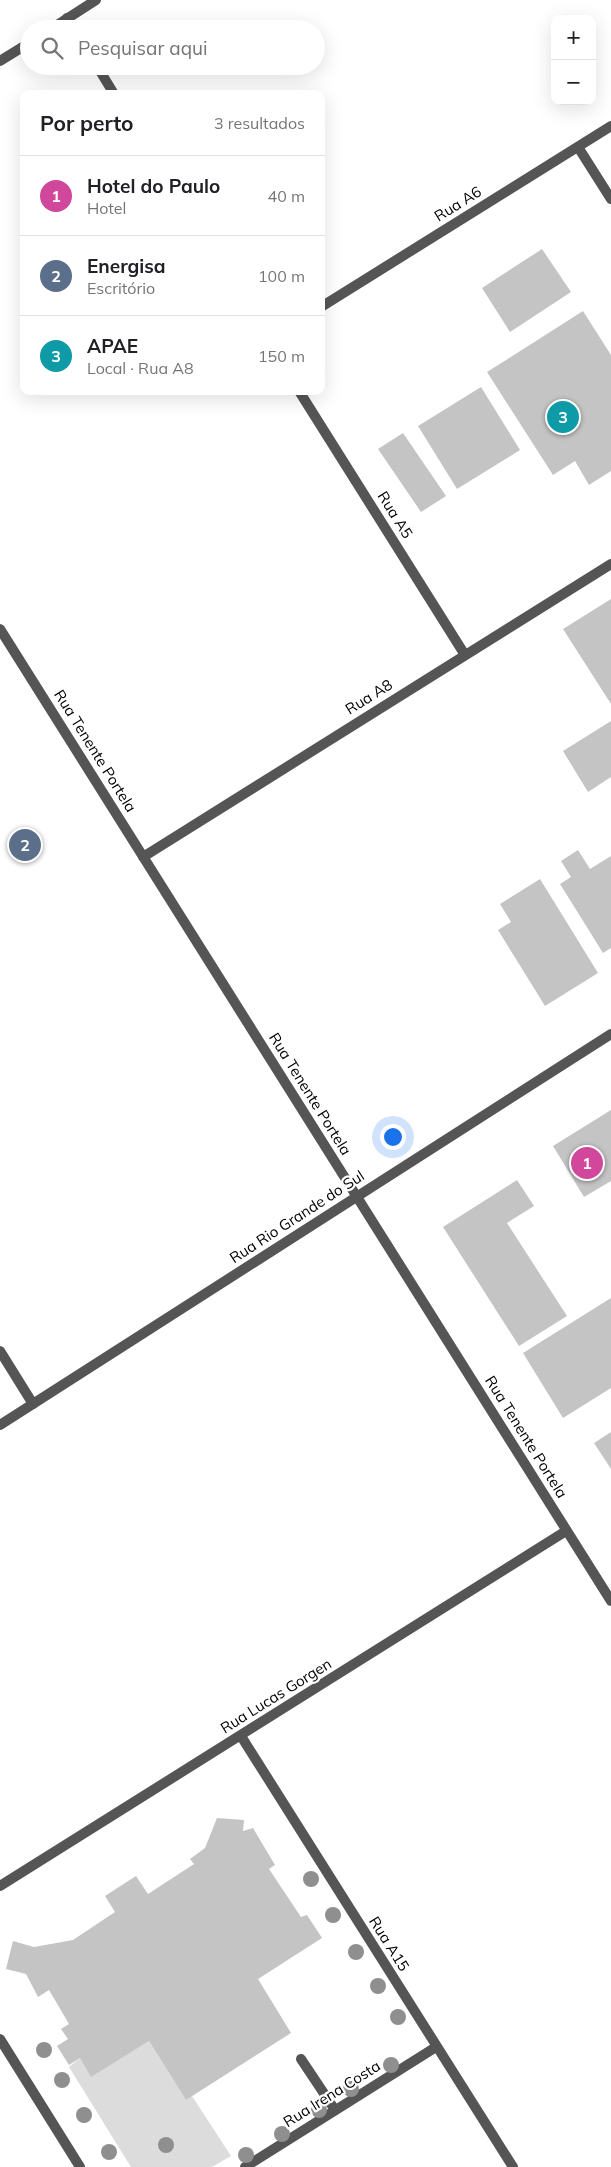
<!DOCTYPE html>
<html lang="pt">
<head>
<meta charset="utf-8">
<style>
	body { margin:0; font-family:Mulish,sans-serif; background:#f2f2f2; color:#202124 }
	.controls { position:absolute; right:15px; top:15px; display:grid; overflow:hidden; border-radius:10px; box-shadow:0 5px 20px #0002 }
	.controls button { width:45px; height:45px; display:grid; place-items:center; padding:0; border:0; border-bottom:1px solid #e0e0e0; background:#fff; color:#202124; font:25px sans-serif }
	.you { position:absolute; left:392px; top:1136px; width:18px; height:18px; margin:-12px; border:4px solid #fff; border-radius:50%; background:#1a73e8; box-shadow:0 0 0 8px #1a73e833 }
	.badge { display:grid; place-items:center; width:32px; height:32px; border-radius:50%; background:#7c3aed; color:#fff; font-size:16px; font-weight:700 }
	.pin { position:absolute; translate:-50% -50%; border:2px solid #fff; box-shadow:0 1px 5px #0006 }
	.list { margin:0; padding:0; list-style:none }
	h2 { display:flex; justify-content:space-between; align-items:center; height:65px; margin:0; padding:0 20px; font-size:21px }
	h2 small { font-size:16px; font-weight:400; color:#757577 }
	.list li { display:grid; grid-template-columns:32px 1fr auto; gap:15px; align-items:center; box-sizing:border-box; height:80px; padding:0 20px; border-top:1px solid #e0e0e0 }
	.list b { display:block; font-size:19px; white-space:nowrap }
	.list p { margin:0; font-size:16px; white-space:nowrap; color:#757577 }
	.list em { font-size:16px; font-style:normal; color:#757577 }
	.icon { flex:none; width:28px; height:28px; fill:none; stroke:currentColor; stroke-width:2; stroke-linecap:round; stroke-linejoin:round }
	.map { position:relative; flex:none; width:611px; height:2167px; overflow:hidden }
	.search { position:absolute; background:#fff; box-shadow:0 5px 20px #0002; left:20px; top:20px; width:305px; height:55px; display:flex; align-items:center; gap:12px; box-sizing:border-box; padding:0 18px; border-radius:28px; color:#757577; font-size:19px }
	.panel { position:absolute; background:#fff; box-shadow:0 5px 20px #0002; left:20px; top:90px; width:305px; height:305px; border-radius:10px }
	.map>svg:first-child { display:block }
	.green { fill:#dcdcdc }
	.building { fill:#c4c4c4 }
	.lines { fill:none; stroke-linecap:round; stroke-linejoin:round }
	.service { stroke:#555; stroke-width:10 }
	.minor { stroke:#555; stroke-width:10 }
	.tertiary { stroke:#555; stroke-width:10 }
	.tree { fill:#8f8f8f }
	.labels { text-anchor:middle; stroke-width:4.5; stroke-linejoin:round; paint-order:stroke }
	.street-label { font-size:15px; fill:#000; stroke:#fff }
</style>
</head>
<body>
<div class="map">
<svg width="611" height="2167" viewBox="0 0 611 2167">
	<rect width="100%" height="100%" fill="#fff"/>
	<path class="green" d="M149 2041 186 2100 192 2096 231 2156 212 2167H131L69 2067 80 2058 91 2076Z"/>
	<path class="building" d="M542 249 571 292 510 332 482 288Z
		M583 311 611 355V471L589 485 575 461 553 475 487 372Z
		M481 387 520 450 457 489 418 426Z
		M403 433 446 496 421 512 378 449Z
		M611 599V704L563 629Z
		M611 721V777L588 792 563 751Z
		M578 850 590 869 611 856V948L603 953 560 884 571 877 561 861Z
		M540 879 598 973 545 1006 498 930 511 922 500 904Z
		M611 1110V1181L584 1197 553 1146Z
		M517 1180 534 1206 507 1223 567 1316 519 1346 443 1227Z
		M611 1298V1388L563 1418 523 1353Z
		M611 1432V1469L594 1443Z
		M217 1818 244 1820 243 1831 253 1828 275 1865 269 1869 301 1917 307 1915 322 1938 258 1979 291 2033 186 2100 149 2041 91 2077 80 2058 69 2065 57 2046 68 2039 61 2029 69 2024 49 1990 38 1997 26 1974 6 1969 13 1941 34 1947 73 1940 115 1912 105 1896 136 1876 148 1894 194 1864 190 1859 205 1848Z"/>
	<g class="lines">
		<path class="service" d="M301 2059 335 2110"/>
		<path class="minor" d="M67 18 74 29
			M97 66 114 94
			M578 147 611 199
			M321 307 611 126
			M299 391 465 655
			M0 629 611 1601
			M143 857 611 564
			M0 1351 33 1404
			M241 1736 513 2167
			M0 1886 566 1531
			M0 2039 80 2167
			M245 2167 436 2047"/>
		<path class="tertiary" d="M51 29 96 0
			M0 61 29 43
			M0 1425 611 1034"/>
	</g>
	<g class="tree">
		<circle cx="311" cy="1879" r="8"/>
		<circle cx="333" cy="1915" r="8"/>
		<circle cx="356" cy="1952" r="8"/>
		<circle cx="378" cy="1986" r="8"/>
		<circle cx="398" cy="2017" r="8"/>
		<circle cx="44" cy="2050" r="8"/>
		<circle cx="391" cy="2065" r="8"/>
		<circle cx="62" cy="2080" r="8"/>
		<circle cx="351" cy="2089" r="8"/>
		<circle cx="319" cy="2110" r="8"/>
		<circle cx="84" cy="2115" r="8"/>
		<circle cx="282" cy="2134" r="8"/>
		<circle cx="166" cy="2145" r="8"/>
		<circle cx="109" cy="2152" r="8"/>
		<circle cx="246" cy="2155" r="8"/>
	</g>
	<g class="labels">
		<g class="street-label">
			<text transform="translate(458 204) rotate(-32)" y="5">Rua A6</text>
			<text transform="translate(395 515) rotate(58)" y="5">Rua A5</text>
			<text transform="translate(369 697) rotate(-32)" y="5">Rua A8</text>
			<text transform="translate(95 751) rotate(58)" y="5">Rua Tenente Portela</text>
			<text transform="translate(310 1094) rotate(58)" y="5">Rua Tenente Portela</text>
			<text transform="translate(297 1217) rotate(-33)" y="5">Rua Rio Grande do Sul</text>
			<text transform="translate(526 1437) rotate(58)" y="5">Rua Tenente Portela</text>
			<text transform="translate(276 1696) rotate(-32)" y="5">Rua Lucas Gorgen</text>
			<text transform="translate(389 1944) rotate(58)" y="5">Rua A15</text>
			<text transform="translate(332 2094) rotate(-32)" y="5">Rua Irena Costa</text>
		</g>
	</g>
</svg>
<div class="controls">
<button>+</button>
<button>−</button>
</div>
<div class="you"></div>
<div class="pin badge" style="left:587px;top:1163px;background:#d1479c">1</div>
<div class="pin badge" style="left:25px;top:845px;background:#5c6f8a">2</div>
<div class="pin badge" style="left:563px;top:417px;background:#0f9aa8">3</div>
<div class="search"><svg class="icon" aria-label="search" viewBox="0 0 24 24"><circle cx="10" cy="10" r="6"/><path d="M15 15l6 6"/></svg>Pesquisar aqui</div>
<section class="panel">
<h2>Por perto<small>3 resultados</small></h2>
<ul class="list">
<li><span class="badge" style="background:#d1479c">1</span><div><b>Hotel do Paulo</b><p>Hotel</p></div><em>40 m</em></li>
<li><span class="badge" style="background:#5c6f8a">2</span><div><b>Energisa</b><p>Escritório</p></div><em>100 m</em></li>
<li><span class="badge" style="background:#0f9aa8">3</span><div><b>APAE</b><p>Local · Rua A8</p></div><em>150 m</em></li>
</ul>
</section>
</div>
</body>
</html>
